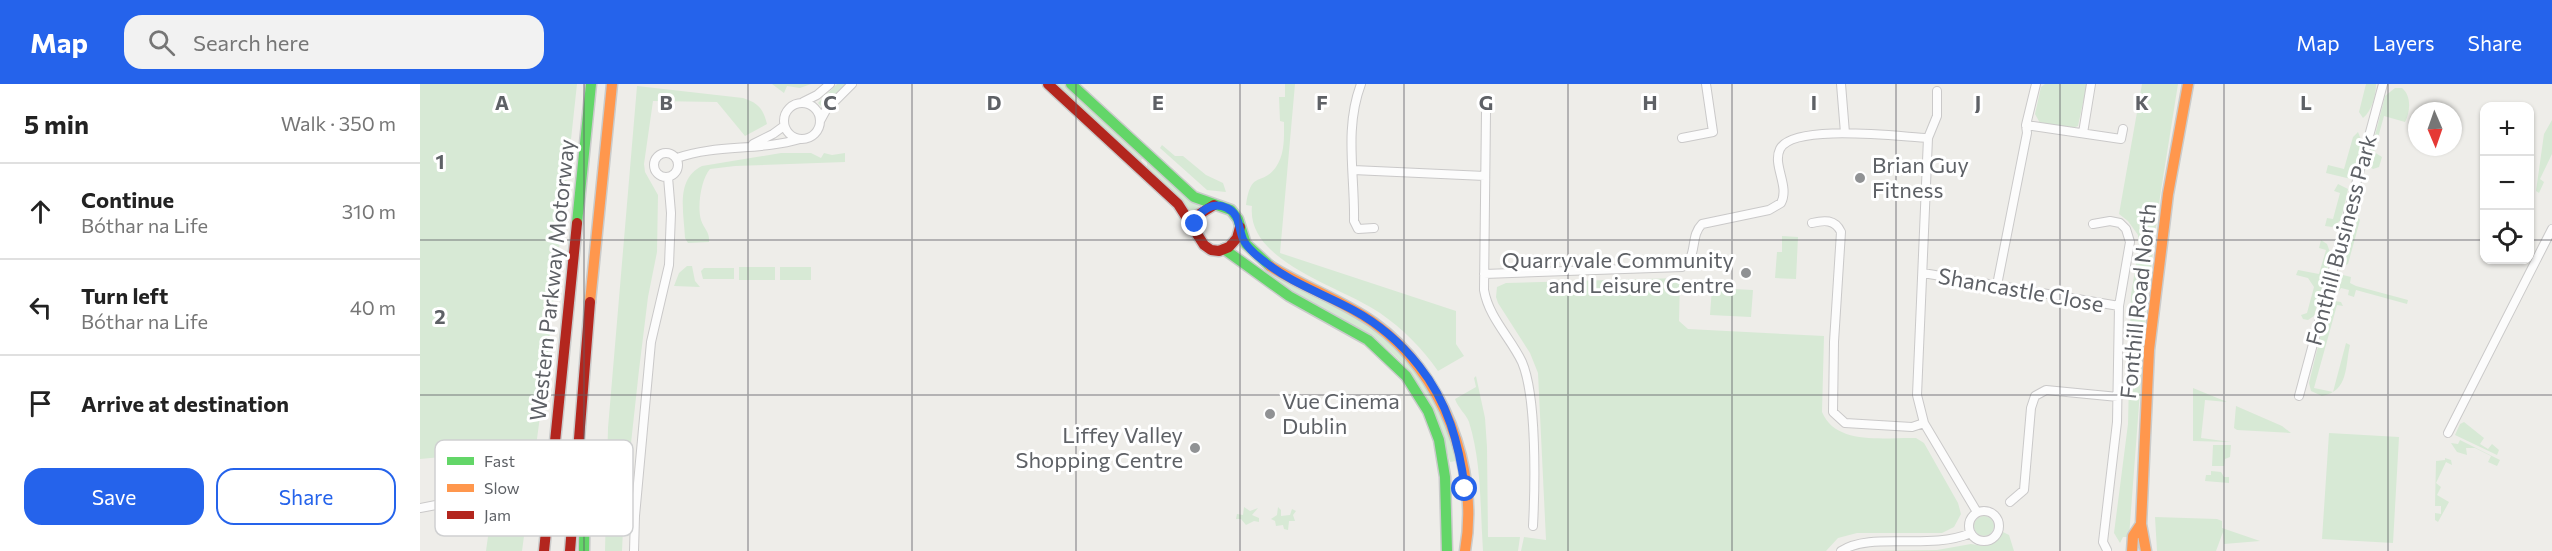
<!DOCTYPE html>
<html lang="en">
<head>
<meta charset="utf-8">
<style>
	body { margin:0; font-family:Commissioner,sans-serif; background:#f2f2f2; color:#222 }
	.controls { position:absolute; right:18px; top:18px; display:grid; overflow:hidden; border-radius:12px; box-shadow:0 2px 4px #0004 }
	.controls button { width:54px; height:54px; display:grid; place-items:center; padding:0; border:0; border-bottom:2px solid #e0e0e0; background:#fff; color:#222; font:30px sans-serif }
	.compass { position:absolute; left:1988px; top:18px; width:54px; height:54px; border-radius:50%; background:#fff; box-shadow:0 2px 4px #0004; rotate:178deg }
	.stop { position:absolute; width:18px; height:18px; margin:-14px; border:4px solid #2563eb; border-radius:50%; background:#fff }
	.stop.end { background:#2563eb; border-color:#fff; box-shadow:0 2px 6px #0008 }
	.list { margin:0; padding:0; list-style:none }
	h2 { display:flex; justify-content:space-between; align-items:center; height:78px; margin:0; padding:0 24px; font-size:26px }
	h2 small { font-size:20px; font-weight:400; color:#767676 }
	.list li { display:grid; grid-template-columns:39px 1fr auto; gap:18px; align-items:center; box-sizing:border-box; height:96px; padding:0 24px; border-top:2px solid #e0e0e0 }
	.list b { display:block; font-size:22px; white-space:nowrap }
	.list p { margin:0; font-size:20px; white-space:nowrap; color:#767676 }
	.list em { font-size:20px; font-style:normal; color:#767676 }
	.actions { display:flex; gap:12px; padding:18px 24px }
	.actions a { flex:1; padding:14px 0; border:2px solid #2563eb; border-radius:18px; text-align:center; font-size:21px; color:#2563eb }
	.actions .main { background:#2563eb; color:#fff }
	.icon { flex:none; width:33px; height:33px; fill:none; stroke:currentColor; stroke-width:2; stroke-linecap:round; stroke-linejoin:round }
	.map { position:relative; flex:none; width:2132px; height:467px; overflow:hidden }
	header { display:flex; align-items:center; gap:36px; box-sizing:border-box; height:84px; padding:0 30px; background:#2563eb; color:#fff }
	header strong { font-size:28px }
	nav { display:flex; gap:33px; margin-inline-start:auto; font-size:21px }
	.search { width:420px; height:54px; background:#f2f2f2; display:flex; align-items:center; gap:15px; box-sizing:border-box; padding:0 21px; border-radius:18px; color:#767676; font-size:22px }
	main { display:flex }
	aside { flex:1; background:#fff }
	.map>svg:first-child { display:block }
	.green { fill:#d7e9d5 }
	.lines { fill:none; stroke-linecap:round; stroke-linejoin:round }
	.street-casing { stroke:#cac9c9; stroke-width:10 }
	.fast-casing { stroke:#cacbcb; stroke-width:13 }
	.slow-casing { stroke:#cacbcb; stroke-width:13 }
	.jam-casing { stroke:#cacbcb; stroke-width:13 }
	.street { stroke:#fcfcfc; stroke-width:8 }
	.fast { stroke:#63d668; stroke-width:10 }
	.slow { stroke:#ff974d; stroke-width:10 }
	.jam { stroke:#b3261e; stroke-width:10 }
	.route { stroke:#2563eb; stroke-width:8 }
	.grid { fill:none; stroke:#5e6166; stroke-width:1.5; stroke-opacity:0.55 }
	.poi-dot { fill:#909294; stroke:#fff; stroke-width:2 }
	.labels { text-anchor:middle; stroke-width:6; stroke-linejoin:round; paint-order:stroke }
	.poi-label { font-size:22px; fill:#5e6166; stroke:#fff; text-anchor:start }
	.street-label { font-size:22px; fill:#5e6166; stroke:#fff }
	.key { fill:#fff; stroke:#cfd0d1; stroke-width:1.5 }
	.key-label { font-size:16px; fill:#5e6166 }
	.grid-label { font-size:20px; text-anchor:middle; font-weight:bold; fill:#5e6166; stroke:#fff; stroke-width:6; stroke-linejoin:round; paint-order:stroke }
</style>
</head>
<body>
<header>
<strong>Map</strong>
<div class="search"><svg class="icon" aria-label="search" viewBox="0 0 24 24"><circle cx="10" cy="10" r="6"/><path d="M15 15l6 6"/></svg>Search here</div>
<nav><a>Map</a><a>Layers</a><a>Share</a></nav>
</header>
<main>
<aside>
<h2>5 min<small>Walk · 350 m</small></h2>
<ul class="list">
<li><svg class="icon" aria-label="ahead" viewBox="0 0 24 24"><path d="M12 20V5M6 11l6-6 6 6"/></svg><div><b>Continue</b><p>Bóthar na Life</p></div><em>310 m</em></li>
<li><svg class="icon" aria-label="left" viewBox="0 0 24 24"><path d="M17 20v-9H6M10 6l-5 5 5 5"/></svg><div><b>Turn left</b><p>Bóthar na Life</p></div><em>40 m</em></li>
<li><svg class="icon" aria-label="arrive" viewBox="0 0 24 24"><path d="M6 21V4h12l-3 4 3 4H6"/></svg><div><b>Arrive at destination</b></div></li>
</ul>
<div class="actions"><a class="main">Save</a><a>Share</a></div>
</aside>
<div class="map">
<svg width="2132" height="467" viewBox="0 0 2132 467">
	<rect width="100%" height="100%" fill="#eeede9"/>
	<path class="green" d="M0 0H157L125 295 102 467H66L79 373 32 372 0 375Z
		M352 0H391L380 4 367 2 364 9Z
		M417 0H427L402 23 398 19Z
		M636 0H644L724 73 721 76 723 80Z
		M865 0H875L860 169 1036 227V260L1044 272 1018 287C1002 264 983 245 960 229 921 202 826 178 832 122L826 121C831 85 842 103 856 83 865 69 864 54 864 38L860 37 859 13H865Z
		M1625 0H1667L1658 42 1653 44 1620 39 1615 30 1621 3Z
		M1722 0H1758L1740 113 1727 215 1709 453H1703L1700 459 1694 449 1708 340 1711 211 1719 161 1718 151 1708 137 1699 130Z
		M1946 0H1956C1956 11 1952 27 1943 34L1939 28Z
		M217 2 323 14C338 19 343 24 347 40L325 52 297 18 233 17 224 80 225 88 238 111 237 168 228 213 219 286 204 423 202 467H185L188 344Z
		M1975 4H1982C1992 12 1990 29 1985 38L1964 32 1954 68 1962 73 1959 83 1953 85 1949 82V75L1965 12Z
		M2132 36V70L2120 95 2124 98 2119 109 2116 107 2124 50Z
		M1938 48 1942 58 1931 95 1906 89 1908 81 1924 85 1933 53Z
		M742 61 755 72H763L786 91 803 99 806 108 787 106 740 64Z
		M361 69H391L401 74 404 69 412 71 425 69V78L315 82 290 85C281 95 277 123 281 136 284 145 290 148 289 158L268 159 265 154C264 129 255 95 282 82Z
		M727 76 780 121 773 129 727 83Z
		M1918 100 1928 105 1921 136 1912 143 1905 142 1907 134 1913 135 1920 109 1914 107Z
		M1933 131H1937L1940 136 1928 180 1923 182 1920 178Z
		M1362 152 1378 153 1376 195 1355 194 1357 168H1362Z
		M1901 156 1907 160 1911 171 1894 232 1888 236 1883 235 1881 231 1887 229 1894 203 1888 194 1876 191 1878 186 1899 190 1906 166 1899 164Z
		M267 182H272L275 197 280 203 254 202 259 189Z
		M319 183H355V196H319Z
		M360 183H391V196H360Z
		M284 184H314V195H283L281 187Z
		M847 186C877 205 910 218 940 236 992 266 1024 319 1036 377L1030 378C1001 255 937 249 844 189Z
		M1919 190 1931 193 1930 199 1936 202 1988 216 1987 220 1936 206 1934 213 1928 211 1929 206 1921 204 1917 210 1914 203Z
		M1260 194 1259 237 1268 245 1404 252 1402 328C1416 362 1465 353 1496 354L1504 359 1538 419 1541 430 1534 443 1522 449H1437L1418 454 1406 467H1101L1104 453 1126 456 1118 289 1110 269 1078 219 1076 213 1077 203 1086 199Z
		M1292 204 1333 206 1331 233 1290 231Z
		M1914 217 1921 218 1923 222 1917 221 1894 304 1913 308 1926 259 1930 261C1925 282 1929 307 1902 312L1891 307 1889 299 1908 221Z
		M1056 292 1065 334 1067 363 1068 453H1100L1098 467H1063C1060 424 1062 380 1049 338 1046 330 1038 324 1035 315L1056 303 1054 294Z
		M1773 304 1807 318 1785 316 1781 354 1811 358 1773 357Z
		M1816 322 1862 342 1871 349 1817 346 1814 344Z
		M2044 338 2064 354 2060 360 2068 365 2072 360 2079 366 2077 371 2035 351 2040 340Z
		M1909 349 1979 353 1973 459 1902 455Z
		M2040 356 2080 376 2077 382 2068 378 2071 372 2055 364H2046L2047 371 2037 368 2031 359 2038 360Z
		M1793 361H1811L1810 373 1805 375 1804 382H1792Z
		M2025 374 2031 376 2032 381 2026 378 2016 399 2021 403 2017 411 2029 418 2018 438 2015 436V429L2021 430V422H2015L2016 377 2025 376Z
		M1791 387 1801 388 1804 393H1809V399L1785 397 1786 391H1791Z
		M824 423 830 427 838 424 832 431 839 434V438L834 437 826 441 821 435H816L817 430 823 431Z
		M858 423 861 426V432L870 431 872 425 876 427 873 431 875 437H869L868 446 864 445 863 441 856 442 855 437 851 435 857 431Z
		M1554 442a10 10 0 1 1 20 0a10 10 0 1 1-20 0Z
		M1735 433 1797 435 1802 437V444L1840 457 1804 460 1803 448 1796 467H1737Z
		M1583 448 1589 451 1594 467H1432L1517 466 1551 460 1563 462 1578 455Z"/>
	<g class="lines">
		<g class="street-casing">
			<path id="street" d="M941 0C924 45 935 90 934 137L938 145 954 144
				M1421 0 1425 49
				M1517 7V32L1508 54 1497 311 1504 339 1557 428
				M383 18 397 11 410 0
				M364 37a18 18 0 1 1 36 0a18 18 0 1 1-36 0Z
				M1066 28 1064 206C1069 234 1090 253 1102 278 1117 313 1115 403 1113 442
				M400 37 406 26 432 0
				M1606 41 1701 55 1703 45
				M1663 49 1671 0
				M1262 54 1293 48 1286 0
				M333 60 353 50 364 42
				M234 81a12 12 0 1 1 24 0a12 12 0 1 1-24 0Z
				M257 74C296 60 340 67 380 55
				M933 86 1065 92
				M1392 139C1404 136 1415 135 1421 148L1414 258 1413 328 1425 339 1492 343 1504 339
				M1673 140 1690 137 1700 139 1706 145 1710 158 1699 222 1697 338 1683 458 1687 466
				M1503 189 1699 222
				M1064 190 1262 183C1279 172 1269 153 1282 140L1349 126 1361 119C1370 102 1352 81 1360 65 1373 39 1481 53 1508 54
				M1577 201 1607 49 1606 41 1616 0
				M1879 312 1963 0
				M2028 349 2132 145
				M1590 418 1604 406 1611 324 1615 312 1626 306 1698 313
				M0 424 16 421 58 420
				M1549 442a15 15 0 1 1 30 0a15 15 0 1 1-30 0Z
				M214 467 215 432 231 258 249 181 251 129 248 93
				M1421 467C1452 447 1509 467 1551 449"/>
		</g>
		<g class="fast-casing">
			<path id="fast" d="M651 0 774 113 811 126 818 135 826 160 850 182
				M157 139 171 0
				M804 165 869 212 948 256 986 292 1008 327 1019 356 1025 393 1027 467
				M164 467 165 402"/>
		</g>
		<g class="slow-casing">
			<path id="slow" d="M850 182C883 203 922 216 954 239 1022 288 1060 384 1045 467
				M170 218 192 0
				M1712 467 1713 452 1721 440
				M1726 467 1721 440 1729 266 1748 110 1768 0"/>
		</g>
		<g class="jam-casing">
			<path id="jam" d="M628 0 758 120 784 161 791 166 799 167 809 163 817 154 820 143
				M775 148 778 131 794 121
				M124 467 157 139
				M150 467 170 218"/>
		</g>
		<use href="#street" class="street"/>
		<use href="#fast" class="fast"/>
		<use href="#slow" class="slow"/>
		<use href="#jam" class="jam"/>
	</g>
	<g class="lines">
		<path class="route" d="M775 140C779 126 793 117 807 124 820 130 818 143 823 155 827 164 837 172 845 178 871 199 904 210 933 226 959 240 981 259 999 282 1028 318 1039 360 1045 405"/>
	</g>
	<path class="grid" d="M164 0V467M328 0V467M492 0V467M656 0V467M820 0V467M984 0V467M1148 0V467M1312 0V467M1476 0V467M1640 0V467M1804 0V467M1968 0V467M0 156H2064M2110 156H2132M0 311H2132"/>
	<g class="poi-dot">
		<circle cx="1440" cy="94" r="6"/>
		<circle cx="1326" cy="189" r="6"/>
		<circle cx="850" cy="330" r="6"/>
		<circle cx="775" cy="364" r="6"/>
	</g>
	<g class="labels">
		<g class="poi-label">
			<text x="1452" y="89">Brian Guy<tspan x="1452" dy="25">Fitness</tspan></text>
			<text x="1314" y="184" text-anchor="end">Quarryvale Community<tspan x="1314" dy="25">and Leisure Centre</tspan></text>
			<text x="862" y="325">Vue Cinema<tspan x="862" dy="25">Dublin</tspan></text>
			<text x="763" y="359" text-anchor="end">Liffey Valley<tspan x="763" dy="25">Shopping Centre</tspan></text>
		</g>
		<g class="street-label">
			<text transform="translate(1921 156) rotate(-75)" y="8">Fonthill Business Park</text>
			<text transform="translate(132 196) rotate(-84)" y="8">Western Parkway Motorway</text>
			<text transform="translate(1601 206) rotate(10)" y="8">Shancastle Close</text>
			<text transform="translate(1718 217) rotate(-84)" y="8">Fonthill Road North</text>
		</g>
	</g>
	<rect x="15" y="356" width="198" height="96" rx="9" class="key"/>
	<rect x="27" y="373" width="27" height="8" fill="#63d668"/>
	<rect x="27" y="400" width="27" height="8" fill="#ff974d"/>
	<rect x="27" y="427" width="27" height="8" fill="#b3261e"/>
	<g class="key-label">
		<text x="64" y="383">Fast</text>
		<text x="64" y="410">Slow</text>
		<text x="64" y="437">Jam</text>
	</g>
	<g class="grid-label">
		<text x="82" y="26">A</text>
		<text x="246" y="26">B</text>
		<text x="410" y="26">C</text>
		<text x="574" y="26">D</text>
		<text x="738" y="26">E</text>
		<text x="902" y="26">F</text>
		<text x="1066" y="26">G</text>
		<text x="1230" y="26">H</text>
		<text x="1394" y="26">I</text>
		<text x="1558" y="26">J</text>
		<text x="1722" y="26">K</text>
		<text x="1886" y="26">L</text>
		<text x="20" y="85">1</text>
		<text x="20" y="240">2</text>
	</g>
</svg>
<div class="controls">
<button>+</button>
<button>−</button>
<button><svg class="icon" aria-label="locate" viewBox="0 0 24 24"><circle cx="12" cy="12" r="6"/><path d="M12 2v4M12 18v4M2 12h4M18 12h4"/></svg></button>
</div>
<svg class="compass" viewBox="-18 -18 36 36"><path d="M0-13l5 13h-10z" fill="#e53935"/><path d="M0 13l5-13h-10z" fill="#767676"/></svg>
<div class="stop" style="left:1045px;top:405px"></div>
<div class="stop end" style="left:775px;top:140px"></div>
</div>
</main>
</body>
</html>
